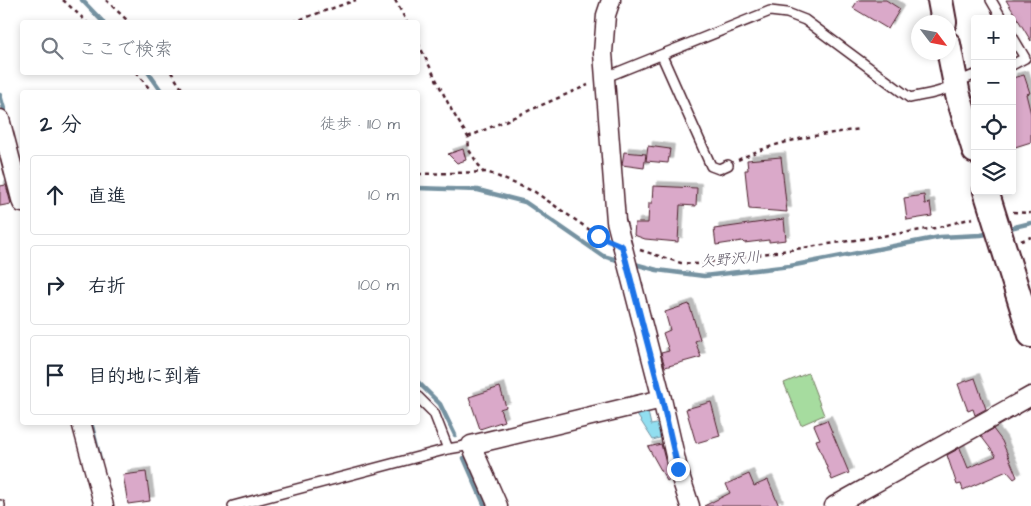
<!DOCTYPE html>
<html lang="ja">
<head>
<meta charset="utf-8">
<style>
	body { margin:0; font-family:"Architects Daughter","Klee One",sans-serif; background:#f6f6f7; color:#1f2937 }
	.controls { position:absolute; right:15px; top:15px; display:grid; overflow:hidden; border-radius:5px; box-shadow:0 2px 8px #0003 }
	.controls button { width:45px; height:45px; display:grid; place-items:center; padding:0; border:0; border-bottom:1px solid #e0e1e3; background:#fff; color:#1f2937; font:25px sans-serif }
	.compass { position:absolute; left:911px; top:15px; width:45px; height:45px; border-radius:50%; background:#fff; box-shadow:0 2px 8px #0003; rotate:122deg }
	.stop { position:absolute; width:15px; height:15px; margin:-11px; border:4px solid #1a73e8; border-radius:50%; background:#fff }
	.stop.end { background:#1a73e8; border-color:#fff; box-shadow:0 1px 5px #0008 }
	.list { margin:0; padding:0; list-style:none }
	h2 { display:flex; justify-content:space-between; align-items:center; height:65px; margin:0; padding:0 20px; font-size:21px }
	h2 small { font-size:16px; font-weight:400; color:#747a83 }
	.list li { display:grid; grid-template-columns:32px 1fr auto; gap:15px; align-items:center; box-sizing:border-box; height:80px; margin:0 10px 10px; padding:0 10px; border:1px solid #e0e1e3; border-radius:5px }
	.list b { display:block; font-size:19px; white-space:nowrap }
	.list em { font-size:16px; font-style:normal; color:#747a83 }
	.icon { flex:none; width:28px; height:28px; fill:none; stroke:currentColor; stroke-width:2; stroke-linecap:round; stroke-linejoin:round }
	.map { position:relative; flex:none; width:1031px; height:506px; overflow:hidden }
	.search { position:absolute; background:#fff; box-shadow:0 2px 8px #0003; left:20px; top:20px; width:400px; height:55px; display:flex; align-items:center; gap:12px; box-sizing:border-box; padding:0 18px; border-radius:5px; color:#747a83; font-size:19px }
	.panel { position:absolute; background:#fff; box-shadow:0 2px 8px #0003; left:20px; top:90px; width:400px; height:335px; border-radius:5px }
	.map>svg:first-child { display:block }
	.green { fill:#a6dc9f; stroke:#787e65 }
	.water { fill:#91def0; stroke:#7592a1 }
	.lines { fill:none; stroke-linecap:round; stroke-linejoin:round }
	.stream { stroke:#7592a1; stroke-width:4.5 }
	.building { fill:#daa9c9; stroke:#4a1f2b; filter:url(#shadow) }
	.lane-casing { stroke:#4a1f2b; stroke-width:12 }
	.street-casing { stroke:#4a1f2b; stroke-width:21 }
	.secondary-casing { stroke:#4a1f2b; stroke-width:28 }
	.path { stroke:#4a1f2b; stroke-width:2.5; stroke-dasharray:4 4; stroke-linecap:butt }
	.lane { stroke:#fff; stroke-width:9 }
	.street { stroke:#fff; stroke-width:18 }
	.secondary { stroke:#fff; stroke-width:24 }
	.route { stroke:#1a73e8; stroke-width:6 }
	.labels { text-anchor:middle; stroke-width:4; stroke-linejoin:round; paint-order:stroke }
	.water-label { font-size:15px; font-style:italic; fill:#5f5866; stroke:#fff }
</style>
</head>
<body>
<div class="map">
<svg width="1031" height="506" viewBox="0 0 1031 506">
	<defs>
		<filter id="shadow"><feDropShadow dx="4.5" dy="-4.5" stdDeviation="0" flood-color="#0004"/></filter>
	</defs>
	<rect width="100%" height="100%" fill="#fff"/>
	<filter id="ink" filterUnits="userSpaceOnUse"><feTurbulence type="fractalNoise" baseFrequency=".02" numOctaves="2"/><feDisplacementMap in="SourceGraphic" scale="10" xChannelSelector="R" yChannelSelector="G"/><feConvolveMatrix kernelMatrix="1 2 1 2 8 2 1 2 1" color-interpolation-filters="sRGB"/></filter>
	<g filter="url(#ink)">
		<path class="green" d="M808 373 824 415 801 425 784 383Z"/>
		<path class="water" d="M648 412 651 425 662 423 666 436 653 440 637 415Z"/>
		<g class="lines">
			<path class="stream" d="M82 0 103 22
				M148 72 162 92
				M0 95 6 116
				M418 188 478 190 525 202 603 256 621 261
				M1006 229 1031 223
				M631 263 657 270 704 276 790 266 940 237 981 235 991 233
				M418 382 440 404 455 435
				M91 422 100 459
				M464 458 485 506"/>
		</g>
		<path class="building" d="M858 0H886L900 9 888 29 853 8Z
			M1006 0H1031V41Z
			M1024 75 1030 93 1026 94 1031 114V142L1012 148V78Z
			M648 146 670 149 668 163 646 161Z
			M463 149 466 160 457 163 448 154Z
			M624 152 646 154 644 168 622 165Z
			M781 157 787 212 749 209 745 170H748L747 160Z
			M6 185 11 204 0 206V186Z
			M653 186 697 188 696 206 680 205 678 242 645 239 634 235 635 223H648L649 203H652Z
			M924 195 925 204 930 203 932 216 907 220 904 198Z
			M784 219 786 240 769 242V240L744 243 742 241 716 245 714 229Z
			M689 304 700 339 695 341 701 357 665 367 661 353 669 351 663 333 670 330 665 312Z
			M975 378 986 409 975 415 973 409 968 411 958 384Z
			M500 387 506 407 500 409 504 421 480 429 469 397Z
			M711 402 720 436 696 443 686 409Z
			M827 420 849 473 832 480 816 440 820 439 814 425Z
			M993 429 1002 441 1017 477 1014 479 1007 471 963 490 961 484 957 485 947 455 960 448 968 468 996 456 981 436Z
			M661 444 670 479 667 481 648 447Z
			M146 472 150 501 128 504 123 475Z
			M749 474 754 486 768 480 779 506H704L730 493 726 484Z"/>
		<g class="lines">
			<g class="lane-casing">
				<path id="lane" d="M991 0 1002 19
					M1012 36 1025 58 1012 65
					M662 56 711 166 719 169 728 165
					M606 77 770 11 787 13 805 20 910 98C922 95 935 94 946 89 957 85 963 78 975 75
					M418 397 434 413 448 449
					M0 505V506
					M233 506 448 449 471 445"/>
			</g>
			<g class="street-casing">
				<path id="street" d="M611 0 606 15 603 53 616 221 662 399 678 469 690 506
					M0 119 22 203
					M81 422 104 506
					M498 506 471 445 662 399
					M834 506 1031 396"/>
			</g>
			<g class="secondary-casing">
				<path id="secondary" d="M940 0 944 22
					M948 44 958 95 975 151
					M986 191 1031 335"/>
			</g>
			<path class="path" d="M63 0 87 22
				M106 0 129 22
				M395 0 407 22
				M293 22 356 0
				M418 43 452 111 468 137 469 150 483 172
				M136 72 152 92
				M171 72 184 92
				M468 137 588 85
				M738 160C777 140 818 135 861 129
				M418 174 487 172 535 192 597 235 604 238
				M1013 212 1031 213
				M1021 241 1031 237
				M640 250 681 263 696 264 935 228 973 218"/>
			<use href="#lane" class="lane"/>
			<use href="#street" class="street"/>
			<use href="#secondary" class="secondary"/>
		</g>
	</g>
	<g class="lines" filter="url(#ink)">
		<path class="route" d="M598 236 622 246 662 399 678 469"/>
	</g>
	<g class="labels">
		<g class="water-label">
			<text transform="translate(730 259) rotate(-5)" y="5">欠野沢川</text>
		</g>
	</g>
</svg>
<div class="controls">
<button>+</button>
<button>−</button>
<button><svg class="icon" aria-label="locate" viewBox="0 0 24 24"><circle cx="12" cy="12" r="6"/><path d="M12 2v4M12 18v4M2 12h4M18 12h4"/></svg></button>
<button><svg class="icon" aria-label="layers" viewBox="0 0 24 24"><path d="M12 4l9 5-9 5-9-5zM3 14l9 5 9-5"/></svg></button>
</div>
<svg class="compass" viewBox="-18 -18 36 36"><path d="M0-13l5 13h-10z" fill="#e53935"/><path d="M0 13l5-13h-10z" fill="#747a83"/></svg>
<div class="stop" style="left:598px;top:236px"></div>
<div class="stop end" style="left:678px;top:469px"></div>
<div class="search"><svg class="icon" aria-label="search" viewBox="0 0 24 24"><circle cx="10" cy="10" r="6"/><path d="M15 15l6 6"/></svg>ここで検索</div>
<section class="panel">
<h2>2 分<small>徒歩 · 110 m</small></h2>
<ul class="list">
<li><svg class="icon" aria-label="ahead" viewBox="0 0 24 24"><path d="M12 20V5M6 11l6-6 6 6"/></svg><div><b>直進</b></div><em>10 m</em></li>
<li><svg class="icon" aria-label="right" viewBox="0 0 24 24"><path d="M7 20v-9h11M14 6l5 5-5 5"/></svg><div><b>右折</b></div><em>100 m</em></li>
<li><svg class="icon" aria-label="arrive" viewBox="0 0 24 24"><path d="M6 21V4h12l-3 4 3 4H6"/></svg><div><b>目的地に到着</b></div></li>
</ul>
</section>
</div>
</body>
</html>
